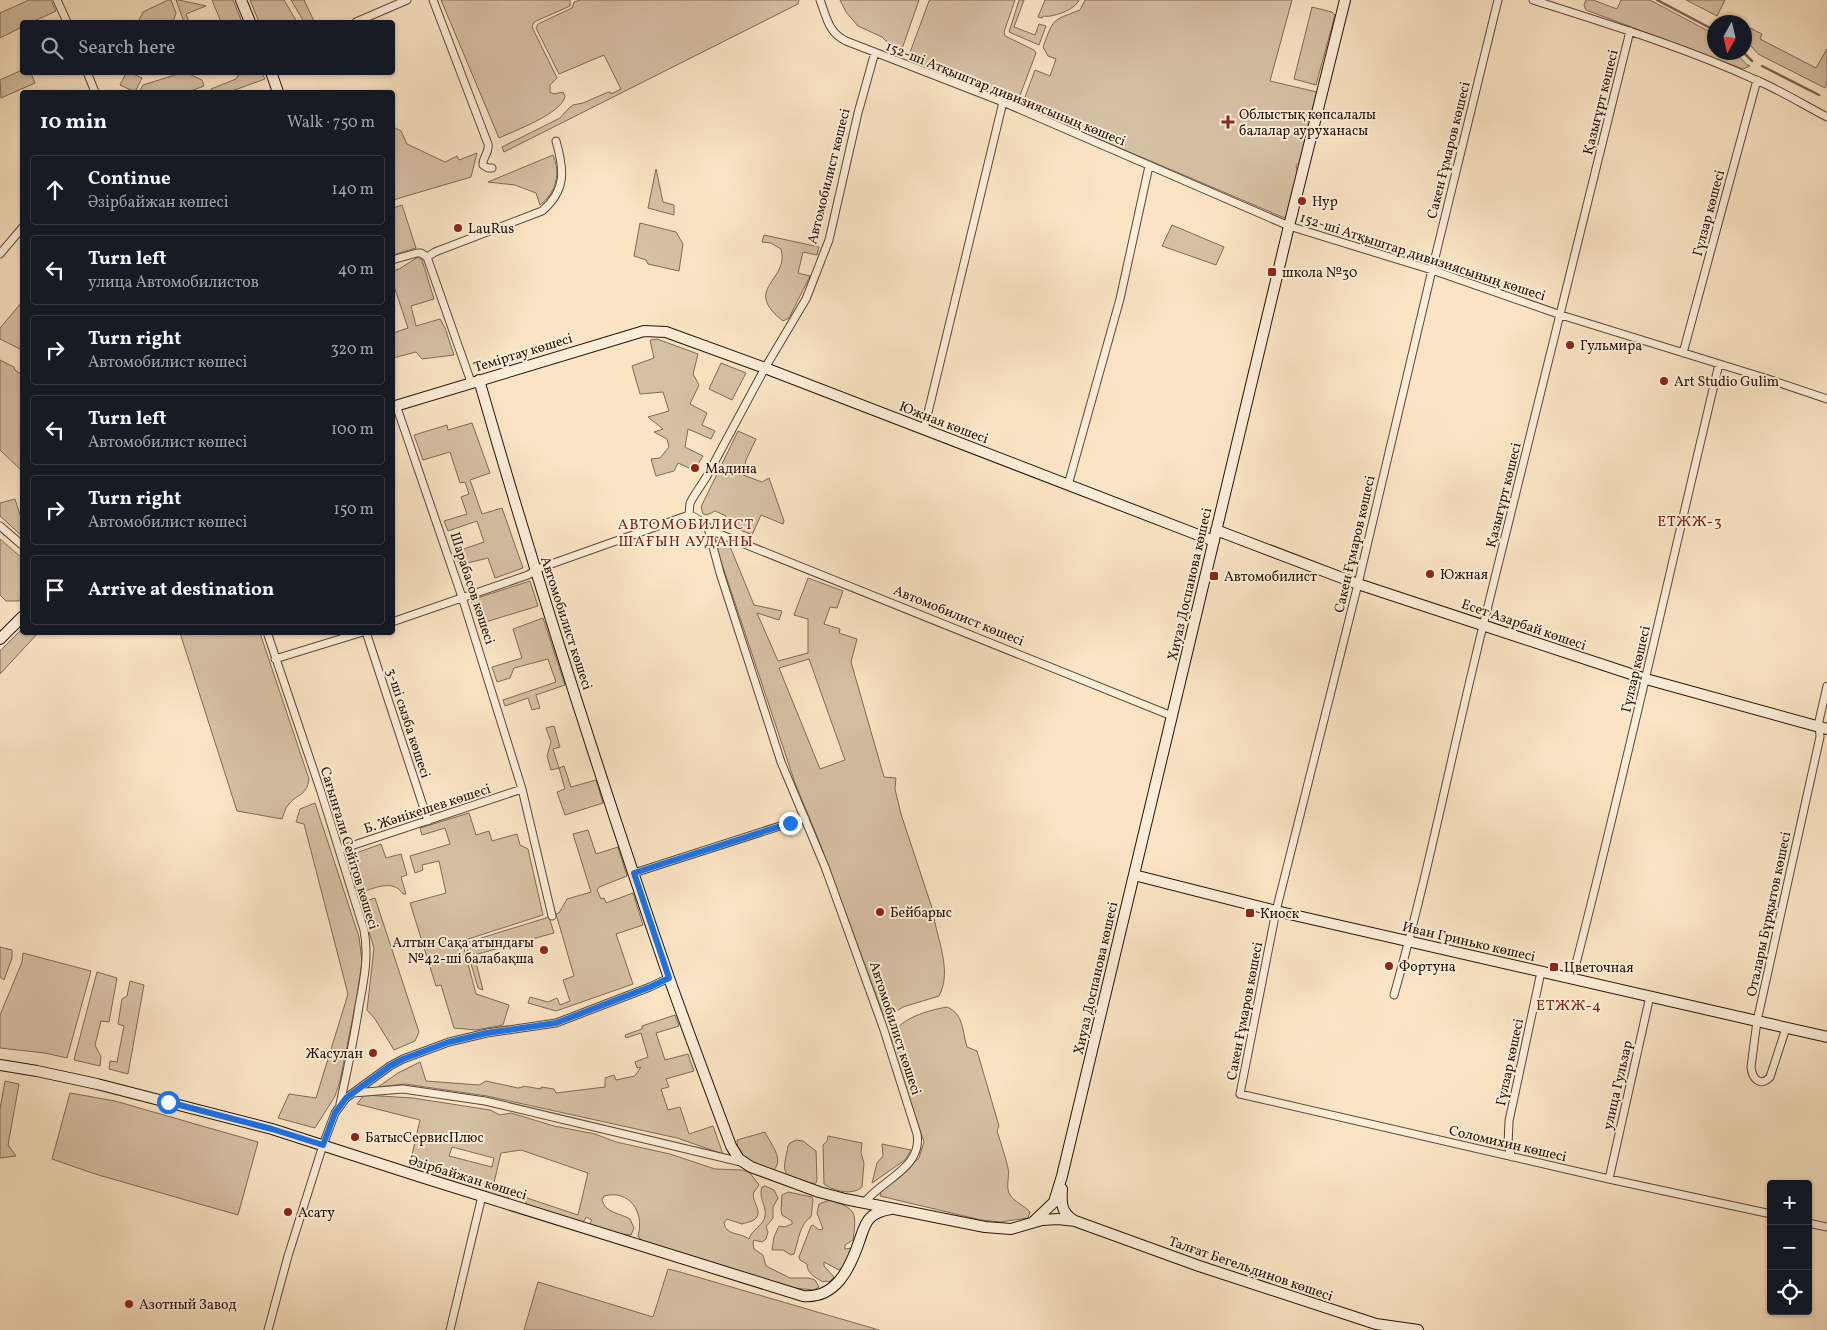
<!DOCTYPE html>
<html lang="en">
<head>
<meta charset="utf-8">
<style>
	body { margin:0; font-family:Vollkorn,serif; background:#242831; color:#f1f3f6 }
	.controls { position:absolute; right:15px; bottom:15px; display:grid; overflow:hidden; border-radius:5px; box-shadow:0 1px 4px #0004 }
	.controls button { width:45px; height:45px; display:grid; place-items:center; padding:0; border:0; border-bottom:1px solid #363941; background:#171b24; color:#f1f3f6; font:25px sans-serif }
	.compass { position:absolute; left:1707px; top:15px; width:45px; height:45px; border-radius:50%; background:#171b24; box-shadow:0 1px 4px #0004; rotate:188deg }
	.stop { position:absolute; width:15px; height:15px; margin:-11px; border:4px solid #1a73e8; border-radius:50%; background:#fff }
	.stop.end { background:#1a73e8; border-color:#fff; box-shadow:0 1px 5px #0008 }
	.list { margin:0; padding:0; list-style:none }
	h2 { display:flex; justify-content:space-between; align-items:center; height:65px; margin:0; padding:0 20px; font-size:21px }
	h2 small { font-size:16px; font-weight:400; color:#9ea1a6 }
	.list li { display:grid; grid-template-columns:32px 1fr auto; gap:15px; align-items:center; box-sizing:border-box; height:70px; margin:0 10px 10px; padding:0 10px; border:1px solid #363941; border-radius:5px }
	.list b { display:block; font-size:19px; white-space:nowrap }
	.list p { margin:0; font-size:16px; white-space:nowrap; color:#9ea1a6 }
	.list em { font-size:16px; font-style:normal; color:#9ea1a6 }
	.icon { flex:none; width:28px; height:28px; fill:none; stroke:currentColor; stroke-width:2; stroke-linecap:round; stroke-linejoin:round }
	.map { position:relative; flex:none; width:1827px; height:1330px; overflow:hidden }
	.search { position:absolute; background:#171b24; box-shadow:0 1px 4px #0004; left:20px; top:20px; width:375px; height:55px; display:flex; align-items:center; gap:12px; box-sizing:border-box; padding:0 18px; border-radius:5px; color:#9ea1a6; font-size:19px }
	.panel { position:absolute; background:#171b24; box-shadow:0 1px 4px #0004; left:20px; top:90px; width:375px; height:545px; border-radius:5px }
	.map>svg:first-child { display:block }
	.green { fill:#d6c0a3; stroke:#7e6a55; fill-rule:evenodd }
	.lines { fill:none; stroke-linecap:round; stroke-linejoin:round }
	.stream { stroke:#7a6651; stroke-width:2.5 }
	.street-casing { stroke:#5a4736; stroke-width:9 }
	.secondary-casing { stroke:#251307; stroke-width:12 }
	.street { stroke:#fcedd8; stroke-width:7 }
	.secondary { stroke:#fcedd8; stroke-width:10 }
	.route { stroke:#1a73e8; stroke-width:6 }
	.poi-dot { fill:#8f2418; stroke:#fcedd8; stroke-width:2 }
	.labels { text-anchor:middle; stroke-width:4; stroke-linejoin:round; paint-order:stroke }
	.street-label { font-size:14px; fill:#251307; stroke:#fcedd8 }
	.poi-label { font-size:14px; fill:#251307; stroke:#fcedd8; text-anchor:start }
	.neighbourhood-label { font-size:15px; letter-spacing:1px; fill:#7a1f14; stroke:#fcedd8 }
</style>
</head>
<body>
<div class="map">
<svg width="1827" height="1330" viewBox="0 0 1827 1330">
	<rect width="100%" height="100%" fill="#fae4c3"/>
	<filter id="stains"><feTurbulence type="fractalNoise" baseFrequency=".004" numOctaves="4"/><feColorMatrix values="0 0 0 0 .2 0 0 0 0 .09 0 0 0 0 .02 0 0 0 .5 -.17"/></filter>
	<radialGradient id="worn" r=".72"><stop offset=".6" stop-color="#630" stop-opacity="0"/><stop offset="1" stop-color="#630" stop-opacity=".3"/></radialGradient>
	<path class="green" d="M29 0H51L56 11 32 22H22V27L0 38V13Z
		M168 0H171L176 13 173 22H138L143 12Z
		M176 0H179L206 6 186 14 189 22H184Z
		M212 0H233L242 22H221Z
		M250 0H284L297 22H259Z
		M291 0H304L314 21 313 22H304Z
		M441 0H570V6L534 22 532 27 557 78 550 85V92L554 94 563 92 565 96C563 113 514 131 499 138Z
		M580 0H799L798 4 504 152 502 147 560 118 569 108 573 105 583 103 606 93 610 92 611 94 621 89 604 55 559 74 536 28 538 24 572 8 574 2Z
		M840 0H919L902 49 886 41 882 37 858 26 846 12Z
		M931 0H1015L1004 32 1005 36 1034 50 1036 53 1019 98 1024 100 1035 70 1050 76 1056 59 1048 56 1043 47C1054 18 1051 21 1080 10L1085 0H1292L1270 81 1317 92 1301 160 1296 166 1298 173 1287 219 908 58 929 1Z
		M1019 0H1024L1014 27 1035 35 1039 24 1046 26 1039 45 1009 32Z
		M1045 0H1079C1075 10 1052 18 1043 16L1042 18 1038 17Z
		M1586 0H1593L1617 9 1621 0H1650L1714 34V52L1736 53 1746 64 1750 66 1743 69 1586 10 1584 5Z
		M1686 0H1725L1717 16Z
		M1312 7 1332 12 1335 15 1316 85 1294 79Z
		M1744 25 1762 34 1760 39 1816 68 1827 49V83L1825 88 1758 54 1745 39Z
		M22 70V72L31 73 35 83 1 98 0 80Z
		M126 73H131L142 78 135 92 120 85Z
		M181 73H187L202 80 204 86 188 92H139L143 85Z
		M240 73H262L265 79 229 92H212L211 89 236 79Z
		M393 127 401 131 407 144 445 162 457 156 459 160 477 153 471 177 393 200Z
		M553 155C561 173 556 193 540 205L536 193 515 185 488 182Z
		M656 169 663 202 674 205V215L648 208Z
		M402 205 416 248 393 255V208Z
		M640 223 676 232 683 244 679 271 648 264 646 260 634 256Z
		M1172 225 1224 247 1216 265 1162 246Z
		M764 235 819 247 817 255 803 252 798 273 810 276 789 318 783 321C741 288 790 281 781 249L771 243 762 242Z
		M418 257 422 260 434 299 411 306 416 326 440 319 445 328 454 355 422 359 416 352 393 358V333L408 328 393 283V271L399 269Z
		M22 302V350L0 339V328Z
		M657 339 698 354 693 374 699 385 690 404 707 413 702 425 715 431 711 439 688 429 685 447 703 456 697 466 692 463 689 468 678 463 674 471 656 476 651 459 660 458 669 447 667 439 654 432 663 429 648 417 669 411 663 392 640 394 632 366 654 358 650 340Z
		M0 360 14 367 15 370 22 375V471L0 450Z
		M721 363 746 373 732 400 709 389Z
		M472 423 490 473 470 480 482 514 502 508 523 568 495 578 488 558 459 565 455 552 484 542 477 521 448 531 444 521 467 514 461 497 469 494 465 482 460 483 450 452 423 460 414 435 447 425 448 430Z
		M738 431 756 439 746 460 743 475 762 482 769 478 784 521 783 524 761 515 752 535 724 523 726 516 715 511 707 515 703 514 701 507Z
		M15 499 21 518H22V536L0 516V503Z
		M0 539 22 558V597L19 601H6L0 595Z
		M719 539 727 543 731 549 754 605 782 611 779 620 757 613 778 661 808 653V619L794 615 808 578 843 591 837 608 830 607 824 624 840 629 839 633 857 639 851 662 884 777 896 778 895 789 901 814 933 911C936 938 953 970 939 996L903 1007 887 1017 883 1014 819 841 795 783 716 546V541ZM809 659 845 760 820 769 779 668Z
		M530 581 538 606 479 624 471 600Z
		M543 618 565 685 536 695 540 708 532 710 528 698 505 706 503 700 556 682 548 659 514 668 510 678 497 682 492 667 522 658 513 629Z
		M22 629V632L38 633 0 674V651Z
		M180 633H260L309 779C307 796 298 793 289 804 285 808 284 814 282 819L237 811Z
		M554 726 560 747 553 749 559 768 564 766 571 787 596 780 603 803 565 815 557 792 565 789 559 768 551 770 547 756 551 742 546 728Z
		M315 803 359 937 362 961 357 996 340 1081 335 1096 315 1128 278 1118 289 1094 316 1098 348 994 304 824 296 822 300 809Z
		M469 813 476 835 489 831 492 841 517 834 520 845 528 849 543 915 462 941 476 994 509 1005 503 1025 476 1030 454 1028 441 985 436 986 410 903 446 893 439 861 422 865 423 870 415 873 410 856 450 844 445 828 422 835 420 828Z
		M588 830 596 854 618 847 627 876 599 887 597 890 601 899 604 898 606 903 633 893 643 925 616 934 633 984 556 1011 528 1003 530 997 548 1002 557 998 560 1005 570 1001 563 980 574 976 556 914 559 913 567 899 591 892 573 834Z
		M381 844 386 858 401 854 407 875 401 877 406 894H403C393 878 373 889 359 893L347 859 348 856Z
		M375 898 419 1032 415 1041 394 1050 375 1019 367 1010 374 948 360 903Z
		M549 917 554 933 474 955 483 990 478 988 465 943Z
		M0 947 12 950V958L4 980 0 977Z
		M23 953 91 971 67 1058 45 1053 0 1048V1015L22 962Z
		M97 972 117 978 109 1022 101 1021 95 1045 101 1057 100 1066 74 1060Z
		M130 981 144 985 128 1074 109 1069 110 1061 117 1062 124 1026 118 1024 122 999 127 996Z
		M947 1007C964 1014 962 1031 967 1047L977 1051 999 1126 997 1131C1001 1143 1005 1156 1008 1168 1010 1177 1005 1187 1010 1195 1013 1201 1025 1206 1030 1212L1028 1218 1000 1222 981 1220 880 1196 881 1191 919 1158 924 1142 894 1052C893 1047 891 1042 892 1037 898 1018 930 1010 947 1007Z
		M675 1015 679 1026 656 1033 665 1060 688 1054 694 1071 666 1079 669 1087 661 1089 668 1110 680 1107 689 1134 713 1126 723 1154 677 1138 487 1096 405 1084 378 1087 398 1073 420 1062 426 1081 479 1085 486 1081 518 1088 523 1087V1086L541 1089V1087L554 1089 556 1093 605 1087V1078L614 1075 616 1080 635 1076 641 1067 637 1068 635 1062 648 1057 641 1033 626 1038 625 1035 642 1029V1026Z
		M5 1081 19 1084 8 1145 16 1156 0 1158V1109Z
		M70 1093 115 1101 258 1142 238 1215 95 1174 52 1159Z
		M364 1095 413 1098 490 1110 500 1115 511 1113 554 1126 595 1134 616 1142 670 1154 715 1169 743 1170 750 1173 759 1185C758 1187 756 1189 754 1192 750 1201 765 1212 754 1220 750 1222 745 1223 742 1224L727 1219 724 1223C726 1236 740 1232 749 1239 752 1229 764 1225 765 1216 767 1206 758 1198 762 1187L765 1186 774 1190 778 1198 773 1207V1218L766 1227 768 1232 766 1239 762 1242 754 1240 753 1243 754 1249 763 1255 766 1266 790 1278H809L815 1280 819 1287 814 1290 794 1288 641 1240 638 1236C645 1212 629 1189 604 1196L602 1200C605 1213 620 1213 630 1219L634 1228 631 1235 620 1234 592 1226 590 1223 592 1220 586 1217 584 1221 580 1222 527 1205 524 1197 578 1215 588 1173 521 1150 501 1153 493 1187 512 1194 507 1199 409 1168 420 1120 357 1104ZM452 1147 494 1158 492 1167 449 1156Z
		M765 1132C771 1145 785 1159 773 1171L751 1163 738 1151 737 1140Z
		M828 1136 862 1143 861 1153 864 1163 862 1187C853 1196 834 1191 824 1184L823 1145 827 1141Z
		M796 1140 803 1141 816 1151 817 1180 816 1183C810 1184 805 1182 800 1180 778 1175 785 1165 788 1146L790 1143Z
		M882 1144 911 1150 905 1160 872 1183 877 1163 883 1156Z
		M788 1192 812 1197 813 1200 811 1217C800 1223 798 1242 794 1254L791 1255 783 1250H772L774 1237 779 1226 785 1227 792 1224V1221L782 1215 781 1210 782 1195Z
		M829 1200C856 1208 857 1212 853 1240L845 1245V1249L852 1248 842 1268 839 1270 824 1262V1266L834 1277 829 1282 826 1281 823 1282C815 1277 807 1274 807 1264L800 1260 799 1257 811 1226 813 1225 819 1230 823 1229 817 1213 819 1204Z
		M668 1269 680 1272 879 1330H524L538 1282 653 1317Z"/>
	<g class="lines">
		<path class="stream" d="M1657 0 1714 30
			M1743 52 1752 61
			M1762 66 1819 95"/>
		<g class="street-casing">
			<path id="street" d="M57 0 67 22
				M433 0 488 144C490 153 482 157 483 165L488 168H492
				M820 0C827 18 828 32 846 41L1003 102 1289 226 1432 270 1561 315 1768 379 1827 399
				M1498 0 1432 270 1358 584 1276 911 1240 1094 1609 1179 1771 1214
				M1533 0C1608 24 1684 47 1756 80 1780 90 1804 105 1827 117
				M356 22 407 0
				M87 72 95 92
				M0 254 22 228
				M427 257 471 382
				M392 260 417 253H421L427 257 435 252 542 211C567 190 564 169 556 141
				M1683 353 1757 80
				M396 405 462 597 522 789 552 916
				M924 429 1003 102
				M1068 485 1120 299 1149 166
				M689 515 690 503 694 496 707 476 765 368 806 299 829 240 858 113 875 52
				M0 526 22 545
				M708 528 720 573 781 762 825 867 883 1027 917 1134C923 1168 881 1180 864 1203
				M392 622 528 575 540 568 689 515C701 518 706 528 717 533L1172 716
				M267 632 321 792 364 930C369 956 364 980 359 1006 354 1039 347 1072 340 1104
				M366 632 428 821
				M275 659 363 632
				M339 850 522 789
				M634 873 805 818
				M1572 979C1625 775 1670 569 1719 364
				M1394 995C1429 872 1453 746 1484 622 1532 425 1582 228 1630 31
				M1786 1028 1770 1077C1760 1088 1752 1078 1751 1067L1757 1021 1820 737 1819 721 1827 686
				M353 1093 403 1089 485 1101 741 1162
				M1512 1157 1508 1146 1509 1121 1541 972
				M1609 1179 1650 996
				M1808 1223 1827 1227
				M268 1330 288 1256 323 1145 335 1113 346 1098 390 1066 403 1059 449 1042 487 1033 556 1023 650 987 669 978
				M450 1330 482 1196"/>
		</g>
		<g class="secondary-casing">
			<path id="secondary" d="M241 0 250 22
				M271 72 278 92
				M479 380C537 581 601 781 669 978 689 1034 710 1090 731 1146L739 1159 751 1167 819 1192 845 1199 985 1227 1011 1229 1042 1220 1058 1219 1075 1221 1199 1266 1376 1324 1418 1330
				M392 407 644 331 666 332 765 368 1214 541
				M1216 530 1358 584 1646 679 1827 729
				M0 639 22 617
				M1134 875 1276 911 1827 1037
				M0 1065 37 1071 97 1084 272 1129 421 1177 803 1296C836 1299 850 1268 859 1242 862 1234 864 1224 870 1218 876 1212 884 1210 891 1209
				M1062 1189C1061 1202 1061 1212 1073 1220
				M1034 1221 1054 1202 1062 1176 1289 226 1345 0"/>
		</g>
		<use href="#street" class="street"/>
		<use href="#secondary" class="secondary"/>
	</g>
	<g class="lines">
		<path class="route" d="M168 1102 272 1129 323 1145 335 1113 346 1098 390 1066 403 1059 449 1042 487 1033 556 1023 650 987 669 978 634 873 790 823"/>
	</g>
	<g class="poi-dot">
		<path d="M1225.5 114.5h5v5h5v5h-5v5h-5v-5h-5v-5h5z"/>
		<circle cx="1302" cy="201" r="5"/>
		<circle cx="458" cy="228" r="5"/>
		<rect x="1267" y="267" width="10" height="10" rx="2.5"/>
		<circle cx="1570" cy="345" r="5"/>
		<circle cx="1664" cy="381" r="5"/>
		<circle cx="695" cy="468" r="5"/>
		<circle cx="1430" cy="574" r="5"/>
		<rect x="1209" y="571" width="10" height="10" rx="2.5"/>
		<circle cx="880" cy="912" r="5"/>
		<rect x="1245" y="908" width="10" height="10" rx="2.5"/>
		<circle cx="544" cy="950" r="5"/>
		<circle cx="1389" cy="966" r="5"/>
		<rect x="1549" y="962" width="10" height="10" rx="2.5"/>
		<circle cx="373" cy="1053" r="5"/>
		<circle cx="355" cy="1137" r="5"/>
		<circle cx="288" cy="1212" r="5"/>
		<circle cx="129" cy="1304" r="5"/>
	</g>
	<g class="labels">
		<g class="street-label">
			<text transform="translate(1006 93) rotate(22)" y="5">152-ші Атқыштар дивизиясының көшесі</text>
			<text transform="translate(1600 102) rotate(-76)" y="5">Қазығұрт көшесі</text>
			<text transform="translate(1448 150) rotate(-76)" y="5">Сакен Ғұмаров көшесі</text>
			<text transform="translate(828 176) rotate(-76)" y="5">Автомобилист көшесі</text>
			<text transform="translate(1708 213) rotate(-75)" y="5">Гүлзар көшесі</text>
			<text transform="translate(1423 256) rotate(18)" y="5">152-ші Атқыштар дивизиясының көшесі</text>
			<text transform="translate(523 352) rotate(-17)" y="5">Теміртау көшесі</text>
			<text transform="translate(944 422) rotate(21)" y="5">Южная көшесі</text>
			<text transform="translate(1503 495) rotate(-76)" y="5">Қазығұрт көшесі</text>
			<text transform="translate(1354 544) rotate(-77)" y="5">Сакен Ғұмаров көшесі</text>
			<text transform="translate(1189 584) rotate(-77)" y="5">Хиуаз Доспанова көшесі</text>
			<text transform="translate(473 588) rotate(72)" y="5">Шарабасов көшесі</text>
			<text transform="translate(959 615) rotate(22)" y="5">Автомобилист көшесі</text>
			<text transform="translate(567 623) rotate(72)" y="5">Автомобилист көшесі</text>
			<text transform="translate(1524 624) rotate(19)" y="5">Есет Азарбай көшесі</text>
			<text transform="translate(1635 669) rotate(-77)" y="5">Гүлзар көшесі</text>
			<text transform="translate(409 723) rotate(72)" y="5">3-ші сызба көшесі</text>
			<text transform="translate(427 808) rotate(-18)" y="5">Б. Жәнікешев көшесі</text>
			<text transform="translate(350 848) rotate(73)" y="5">Сағынғали Сейітов көшесі</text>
			<text transform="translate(1768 914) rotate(-78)" y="5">Оталары Бұрқытов көшесі</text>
			<text transform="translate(1469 941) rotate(13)" y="5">Иван Гринько көшесі</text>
			<text transform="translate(1095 978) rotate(-77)" y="5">Хиуаз Доспанова көшесі</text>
			<text transform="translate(1244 1011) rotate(-79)" y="5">Сакен Ғұмаров көшесі</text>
			<text transform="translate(896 1028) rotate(72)" y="5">Автомобилист көшесі</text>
			<text transform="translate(1509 1062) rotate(-78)" y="5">Гүлзар көшесі</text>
			<text transform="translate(1617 1085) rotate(-77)" y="5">улица Гульзар</text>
			<text transform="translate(1508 1143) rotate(13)" y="5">Соломихин көшесі</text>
			<text transform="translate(468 1177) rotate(17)" y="5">Әзірбайжан көшесі</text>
			<text transform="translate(1251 1268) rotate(19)" y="5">Талғат Бегельдинов көшесі</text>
		</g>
		<g class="poi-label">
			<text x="1239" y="119">Облыстық көпсалалы<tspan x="1239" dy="16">балалар ауруханасы</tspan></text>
			<text x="1312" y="206">Нур</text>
			<text x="468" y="233">LauRus</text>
			<text x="1282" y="277">школа №30</text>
			<text x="1580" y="350">Гульмира</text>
			<text x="1674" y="386">Art Studio Gulim</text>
			<text x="705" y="473">Мадина</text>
			<text x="1440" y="579">Южная</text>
			<text x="1224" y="581">Автомобилист</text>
			<text x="890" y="917">Бейбарыс</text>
			<text x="1260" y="918">Киоск</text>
			<text x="534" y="947" text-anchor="end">Алтын Сақа атындағы<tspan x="534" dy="16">№42-ші балабақша</tspan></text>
			<text x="1399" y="971">Фортуна</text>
			<text x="1564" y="972">Цветочная</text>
			<text x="363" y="1058" text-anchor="end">Жасулан</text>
			<text x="365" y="1142">БатысСервисПлюс</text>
			<text x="298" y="1217">Асату</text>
			<text x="139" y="1309">Азотный Завод</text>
		</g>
		<g class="neighbourhood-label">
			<text x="1690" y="526">ЕТЖЖ-3</text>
			<text x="686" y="529">АВТОМОБИЛИСТ<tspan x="686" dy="17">ШАҒЫН АУДАНЫ</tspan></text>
			<text x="1569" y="1010">ЕТЖЖ-4</text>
		</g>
	</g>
	<rect width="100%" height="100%" filter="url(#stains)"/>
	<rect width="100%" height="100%" fill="url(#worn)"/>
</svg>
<div class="controls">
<button>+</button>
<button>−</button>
<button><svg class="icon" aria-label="locate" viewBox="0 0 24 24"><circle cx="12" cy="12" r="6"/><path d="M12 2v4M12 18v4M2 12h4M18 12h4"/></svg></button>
</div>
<svg class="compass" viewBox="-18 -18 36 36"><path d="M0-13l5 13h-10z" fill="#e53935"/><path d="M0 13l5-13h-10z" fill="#9ea1a6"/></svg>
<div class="stop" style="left:168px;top:1102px"></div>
<div class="stop end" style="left:790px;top:823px"></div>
<div class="search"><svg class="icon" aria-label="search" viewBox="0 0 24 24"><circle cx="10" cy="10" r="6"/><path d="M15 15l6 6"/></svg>Search here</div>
<section class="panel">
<h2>10 min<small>Walk · 750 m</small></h2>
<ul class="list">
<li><svg class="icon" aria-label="ahead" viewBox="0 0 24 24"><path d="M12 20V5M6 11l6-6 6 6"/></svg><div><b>Continue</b><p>Әзірбайжан көшесі</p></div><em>140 m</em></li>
<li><svg class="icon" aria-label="left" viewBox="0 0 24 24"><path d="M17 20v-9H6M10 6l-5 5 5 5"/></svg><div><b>Turn left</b><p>улица Автомобилистов</p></div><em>40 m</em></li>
<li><svg class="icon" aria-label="right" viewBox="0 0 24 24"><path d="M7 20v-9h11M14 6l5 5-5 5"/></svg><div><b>Turn right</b><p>Автомобилист көшесі</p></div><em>320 m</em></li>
<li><svg class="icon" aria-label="left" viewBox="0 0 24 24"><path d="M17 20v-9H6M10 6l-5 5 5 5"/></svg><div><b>Turn left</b><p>Автомобилист көшесі</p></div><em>100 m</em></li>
<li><svg class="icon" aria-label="right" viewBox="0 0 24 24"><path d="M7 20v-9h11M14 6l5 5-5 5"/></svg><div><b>Turn right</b><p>Автомобилист көшесі</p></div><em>150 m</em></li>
<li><svg class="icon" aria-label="arrive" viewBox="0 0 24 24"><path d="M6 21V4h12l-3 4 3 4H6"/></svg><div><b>Arrive at destination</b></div></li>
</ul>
</section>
</div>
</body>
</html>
